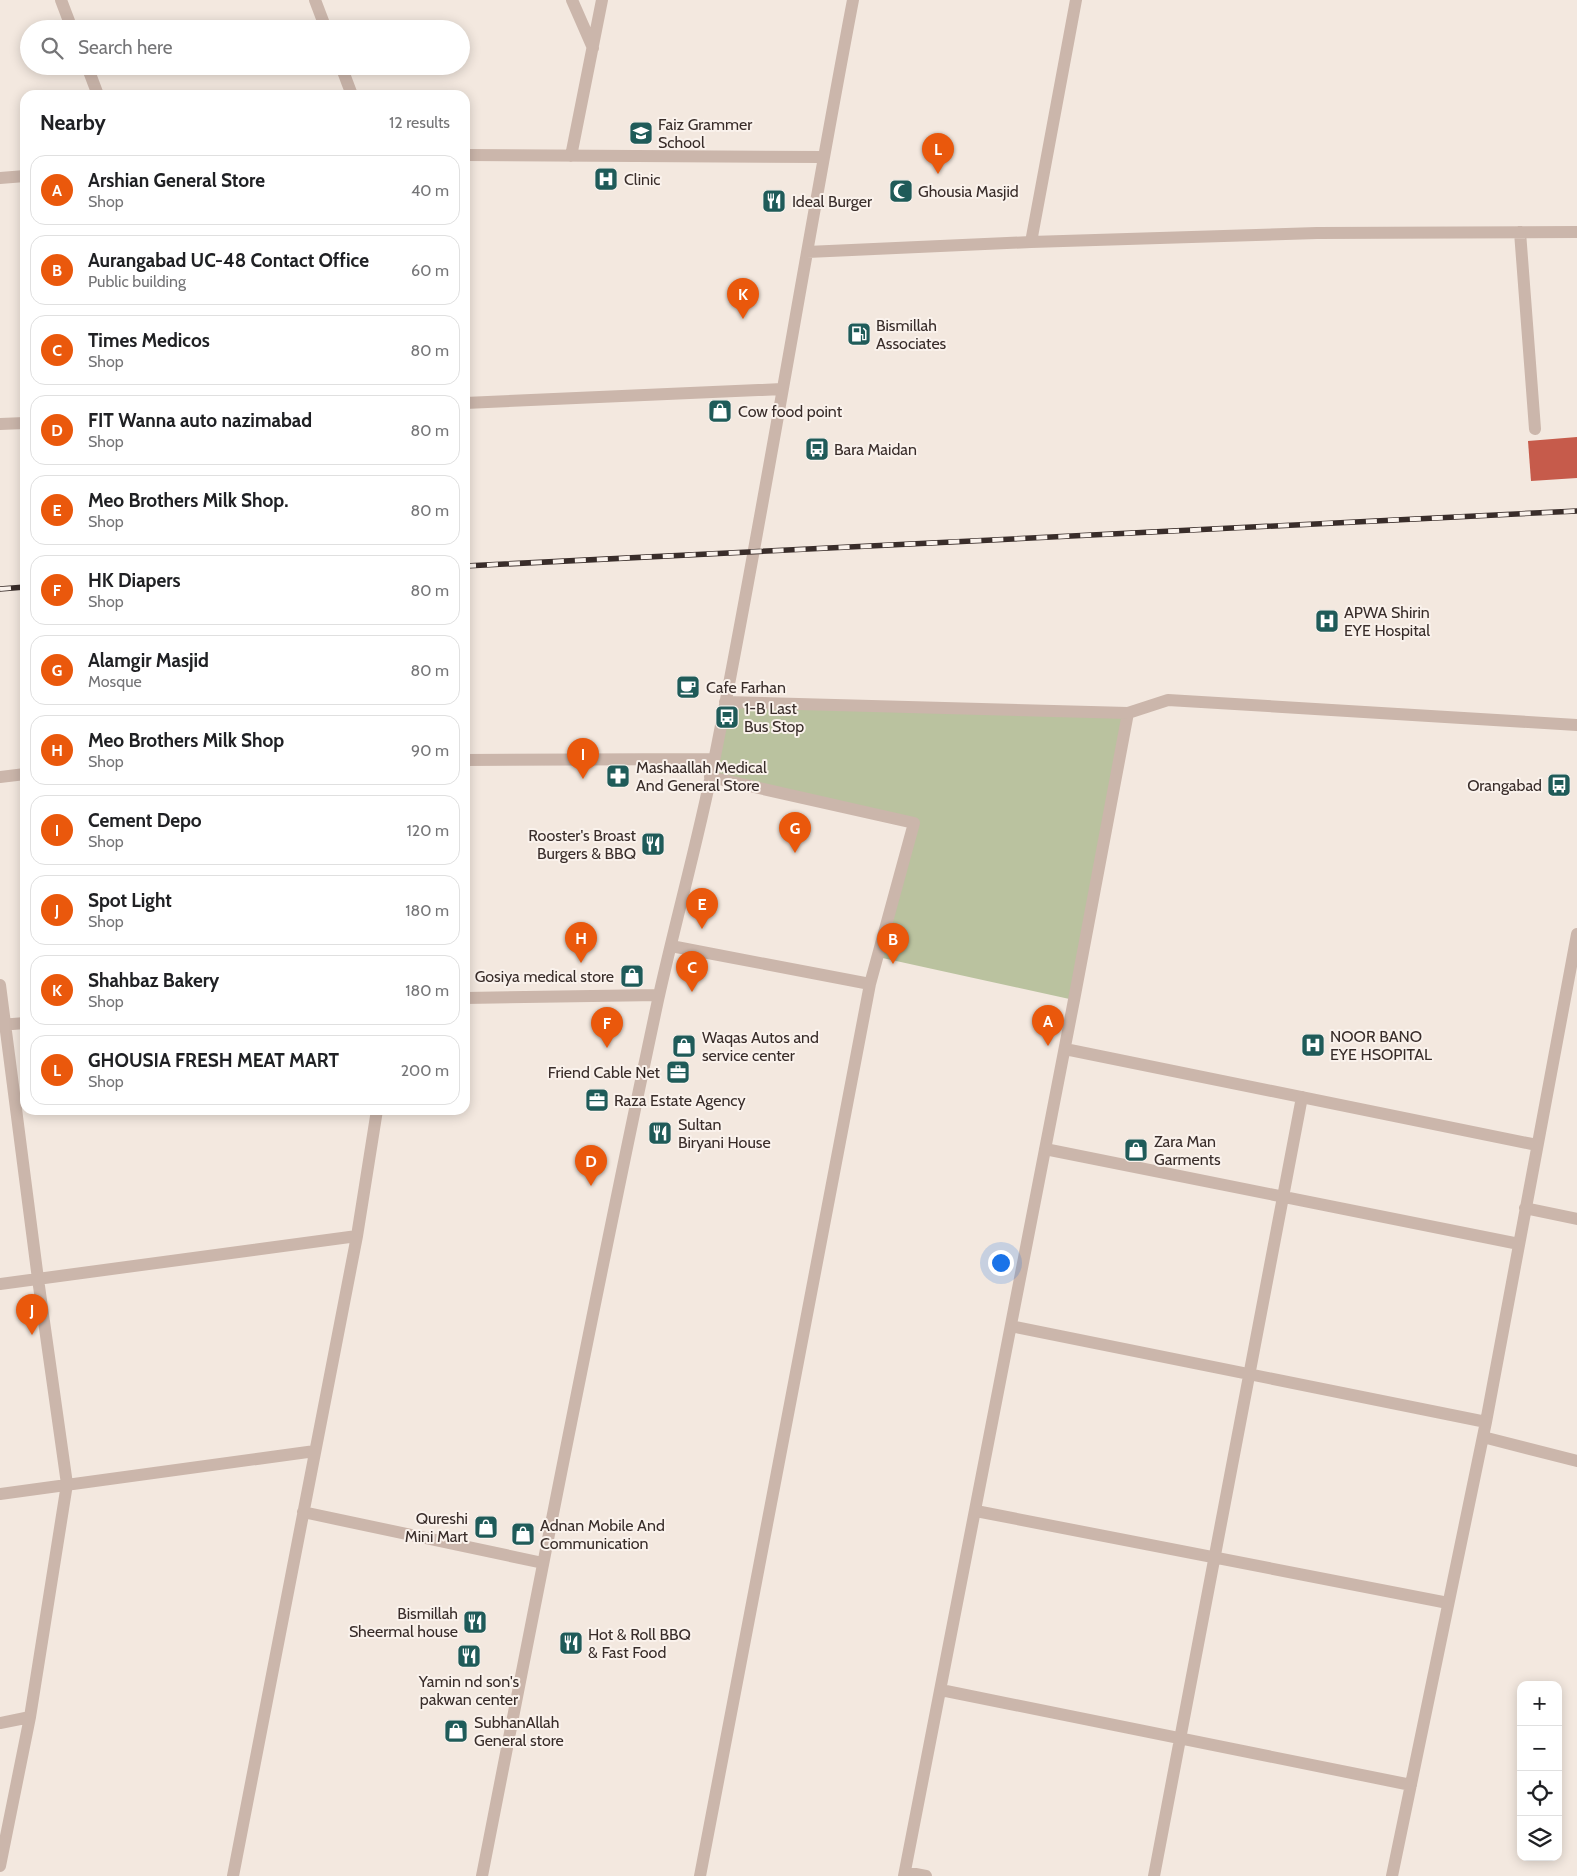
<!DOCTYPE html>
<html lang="en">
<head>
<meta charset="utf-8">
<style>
	body { margin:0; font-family:Cabin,sans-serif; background:#f6f6f6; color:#202124 }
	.controls { position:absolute; right:15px; bottom:15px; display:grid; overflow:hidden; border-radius:10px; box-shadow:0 2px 12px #0003 }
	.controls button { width:45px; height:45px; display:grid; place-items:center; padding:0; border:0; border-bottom:1px solid #e0e0e0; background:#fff; color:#202124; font:25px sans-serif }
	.you { position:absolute; left:1000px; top:1262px; width:18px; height:18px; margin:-12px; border:4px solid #fff; border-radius:50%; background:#1a73e8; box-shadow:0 0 0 8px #1a73e833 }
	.badge { display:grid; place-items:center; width:32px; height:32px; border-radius:50%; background:#ea580c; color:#fff; font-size:16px; font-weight:700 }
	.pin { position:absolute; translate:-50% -41px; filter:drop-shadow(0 1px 2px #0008) }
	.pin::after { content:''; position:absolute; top:26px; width:18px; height:15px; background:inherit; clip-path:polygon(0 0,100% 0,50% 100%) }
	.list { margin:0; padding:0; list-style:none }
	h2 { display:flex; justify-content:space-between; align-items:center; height:65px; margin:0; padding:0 20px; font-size:21px }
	h2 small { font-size:16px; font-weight:400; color:#757577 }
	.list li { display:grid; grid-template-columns:32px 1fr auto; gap:15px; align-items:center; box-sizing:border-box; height:70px; margin:0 10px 10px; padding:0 10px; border:1px solid #e0e0e0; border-radius:15px }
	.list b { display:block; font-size:19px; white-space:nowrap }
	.list p { margin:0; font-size:16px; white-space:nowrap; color:#757577 }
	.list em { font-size:16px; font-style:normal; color:#757577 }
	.icon { flex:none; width:28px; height:28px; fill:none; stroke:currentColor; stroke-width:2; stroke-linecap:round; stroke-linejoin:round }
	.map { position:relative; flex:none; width:1577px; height:1876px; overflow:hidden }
	.search { position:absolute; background:#fff; box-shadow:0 2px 12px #0003; left:20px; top:20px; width:450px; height:55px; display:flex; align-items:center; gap:12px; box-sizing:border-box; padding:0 18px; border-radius:28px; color:#757577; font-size:19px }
	.panel { position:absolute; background:#fff; box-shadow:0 2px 12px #0003; left:20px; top:90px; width:450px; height:1025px; border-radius:15px }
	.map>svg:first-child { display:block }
	.park { fill:#bac29f }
	.building { fill:#c65b4b }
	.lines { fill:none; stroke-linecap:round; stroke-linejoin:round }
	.minor { stroke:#cbb6ab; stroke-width:12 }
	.rail-casing { stroke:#392d2a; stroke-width:5.5 }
	.rail { stroke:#faf2ec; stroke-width:4; stroke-dasharray:11; stroke-linecap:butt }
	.labels { text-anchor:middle; stroke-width:4; stroke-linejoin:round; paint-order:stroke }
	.poi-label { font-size:16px; fill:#392d2a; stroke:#faf2ec; text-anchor:start }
</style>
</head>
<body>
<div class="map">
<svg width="1577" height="1876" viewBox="0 0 1577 1876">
	<rect width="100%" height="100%" fill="#f3e8df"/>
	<path class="park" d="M725 702 1128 713 1074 1000 878 957 914 824 710 777Z"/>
	<path class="building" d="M1577 437V478L1531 481 1528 441Z"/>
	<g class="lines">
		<path class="minor" d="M61 0 72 29
			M315 0 326 29
			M572 0 593 48
			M87 66 98 95
			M341 66 352 95
			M465 155 823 157
			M571 156 602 0
			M0 178 25 176
			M1520 232 1535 429
			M1031 242 1076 0
			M807 252 1031 242 1317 233 1577 232
			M465 403 782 389
			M0 424 25 423
			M725 702 1128 713 1168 700 1577 725
			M465 760 714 759
			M0 777 25 774
			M671 946 870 984 914 823 710 777
			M0 985 38 1279 67 1484 30 1717 0 1866
			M465 998 659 995
			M0 1025 25 1023
			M1065 1049 1537 1145
			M1045 1149 1519 1244
			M1525 1208 1577 1219
			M0 1284 357 1236
			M1011 1326 1486 1422
			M1483 1437 1577 1461
			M0 1494 315 1451
			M976 1511 1448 1603
			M303 1512 543 1563
			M941 1690 1411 1785
			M0 1723 30 1717
			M905 1872 926 1876
			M233 1876 357 1236 377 1110
			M482 1876C539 1584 596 1291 658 1000 676 918 699 838 715 756 765 505 805 252 853 0
			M700 1876 870 984
			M904 1876 1074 1000 1128 713
			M1154 1876 1302 1097
			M1392 1876 1486 1422 1577 934"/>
		<g class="rail-casing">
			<path id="rail" d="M465 566 1577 511
				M0 589 25 587"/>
		</g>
		<use href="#rail" class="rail"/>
	</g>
	<defs>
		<g id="school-square" transform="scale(1.25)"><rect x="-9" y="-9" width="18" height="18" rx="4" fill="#1f5b59" stroke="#faf2ec"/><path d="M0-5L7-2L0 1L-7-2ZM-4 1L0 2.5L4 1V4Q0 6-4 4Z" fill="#fff"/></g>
		<g id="hospital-square" transform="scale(1.25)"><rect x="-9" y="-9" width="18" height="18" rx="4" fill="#1f5b59" stroke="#faf2ec"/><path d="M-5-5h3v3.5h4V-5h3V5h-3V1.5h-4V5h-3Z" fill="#fff"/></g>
		<g id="mosque-square" transform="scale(1.25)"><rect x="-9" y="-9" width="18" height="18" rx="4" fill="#1f5b59" stroke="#faf2ec"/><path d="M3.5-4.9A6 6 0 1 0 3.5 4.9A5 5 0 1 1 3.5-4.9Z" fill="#fff"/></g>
		<g id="restaurant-square" transform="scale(1.25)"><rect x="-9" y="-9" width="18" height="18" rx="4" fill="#1f5b59" stroke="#faf2ec"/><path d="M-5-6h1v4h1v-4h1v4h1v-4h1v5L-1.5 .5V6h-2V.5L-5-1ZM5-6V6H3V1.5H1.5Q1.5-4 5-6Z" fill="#fff"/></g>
		<g id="fuel-square" transform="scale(1.25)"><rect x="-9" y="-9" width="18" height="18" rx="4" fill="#1f5b59" stroke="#faf2ec"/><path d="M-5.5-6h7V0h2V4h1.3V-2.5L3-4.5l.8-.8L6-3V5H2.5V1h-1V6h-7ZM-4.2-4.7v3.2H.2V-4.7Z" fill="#fff"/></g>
		<g id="shop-square" transform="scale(1.25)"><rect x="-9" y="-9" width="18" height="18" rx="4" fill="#1f5b59" stroke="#faf2ec"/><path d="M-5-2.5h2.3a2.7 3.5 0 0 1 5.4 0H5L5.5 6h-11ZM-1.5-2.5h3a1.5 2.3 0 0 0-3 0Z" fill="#fff"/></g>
		<g id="bus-square" transform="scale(1.25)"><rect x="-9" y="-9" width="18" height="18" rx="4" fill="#1f5b59" stroke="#faf2ec"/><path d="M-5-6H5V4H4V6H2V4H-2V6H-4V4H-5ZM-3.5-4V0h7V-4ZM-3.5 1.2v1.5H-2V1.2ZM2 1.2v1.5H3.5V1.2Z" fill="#fff"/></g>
		<g id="cafe-square" transform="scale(1.25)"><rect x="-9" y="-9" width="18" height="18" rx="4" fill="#1f5b59" stroke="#faf2ec"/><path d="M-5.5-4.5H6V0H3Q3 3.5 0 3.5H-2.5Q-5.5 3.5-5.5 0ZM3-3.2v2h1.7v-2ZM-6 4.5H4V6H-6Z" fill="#fff"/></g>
		<g id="pharmacy-square" transform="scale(1.25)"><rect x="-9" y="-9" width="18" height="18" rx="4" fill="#1f5b59" stroke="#faf2ec"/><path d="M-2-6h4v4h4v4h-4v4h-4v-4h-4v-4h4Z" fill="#fff"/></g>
		<g id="office-square" transform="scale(1.25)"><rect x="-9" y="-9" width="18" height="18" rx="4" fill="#1f5b59" stroke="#faf2ec"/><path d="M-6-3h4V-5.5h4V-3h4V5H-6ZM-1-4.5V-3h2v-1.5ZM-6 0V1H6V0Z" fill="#fff"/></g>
	</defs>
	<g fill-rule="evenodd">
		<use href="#school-square" x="641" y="133"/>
		<use href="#hospital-square" x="606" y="179"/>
		<use href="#mosque-square" x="901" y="191"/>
		<use href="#restaurant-square" x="774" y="201"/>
		<use href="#fuel-square" x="859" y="334"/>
		<use href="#shop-square" x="720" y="411"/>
		<use href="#bus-square" x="817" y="449"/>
		<use href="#hospital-square" x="1327" y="621"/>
		<use href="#cafe-square" x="688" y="687"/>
		<use href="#bus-square" x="727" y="717"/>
		<use href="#pharmacy-square" x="618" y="776"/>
		<use href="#bus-square" x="1559" y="785"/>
		<use href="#restaurant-square" x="653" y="844"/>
		<use href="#shop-square" x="632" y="976"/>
		<use href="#hospital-square" x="1313" y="1045"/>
		<use href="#shop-square" x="684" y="1046"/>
		<use href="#office-square" x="678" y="1072"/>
		<use href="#office-square" x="597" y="1100"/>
		<use href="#restaurant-square" x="660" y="1133"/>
		<use href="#shop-square" x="1136" y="1150"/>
		<use href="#shop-square" x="486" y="1527"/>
		<use href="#shop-square" x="523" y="1534"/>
		<use href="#restaurant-square" x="475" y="1622"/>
		<use href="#restaurant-square" x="571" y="1643"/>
		<use href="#restaurant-square" x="469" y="1656"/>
		<use href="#shop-square" x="456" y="1731"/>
	</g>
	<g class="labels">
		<g class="poi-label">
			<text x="658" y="130">Faiz Grammer<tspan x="658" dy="18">School</tspan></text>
			<text x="624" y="185">Clinic</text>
			<text x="918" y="197">Ghousia Masjid</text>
			<text x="792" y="207">Ideal Burger</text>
			<text x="876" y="331">Bismillah<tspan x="876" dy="18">Associates</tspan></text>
			<text x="738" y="417">Cow food point</text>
			<text x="834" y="455">Bara Maidan</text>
			<text x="1344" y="618">APWA Shirin<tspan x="1344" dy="18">EYE Hospital</tspan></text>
			<text x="706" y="693">Cafe Farhan</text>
			<text x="744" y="714">1-B Last<tspan x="744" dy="18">Bus Stop</tspan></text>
			<text x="636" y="773">Mashaallah Medical<tspan x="636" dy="18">And General Store</tspan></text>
			<text x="1542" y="791" text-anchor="end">Orangabad</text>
			<text x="636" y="841" text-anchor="end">Rooster's Broast<tspan x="636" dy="18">Burgers &amp; BBQ</tspan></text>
			<text x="614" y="982" text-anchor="end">Gosiya medical store</text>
			<text x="1330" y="1042">NOOR BANO<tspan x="1330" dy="18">EYE HSOPITAL</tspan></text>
			<text x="702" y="1043">Waqas Autos and<tspan x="702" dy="18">service center</tspan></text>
			<text x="660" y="1078" text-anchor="end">Friend Cable Net</text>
			<text x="614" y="1106">Raza Estate Agency</text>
			<text x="678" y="1130">Sultan<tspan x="678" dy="18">Biryani House</tspan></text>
			<text x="1154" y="1147">Zara Man<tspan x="1154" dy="18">Garments</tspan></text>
			<text x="468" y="1524" text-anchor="end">Qureshi<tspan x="468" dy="18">Mini Mart</tspan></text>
			<text x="540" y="1531">Adnan Mobile And<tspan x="540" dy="18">Communication</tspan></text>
			<text x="458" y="1619" text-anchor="end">Bismillah<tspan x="458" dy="18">Sheermal house</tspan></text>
			<text x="588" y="1640">Hot &amp; Roll BBQ<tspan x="588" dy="18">&amp; Fast Food</tspan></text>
			<text x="469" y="1687" text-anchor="middle">Yamin nd son's<tspan x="469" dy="18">pakwan center</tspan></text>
			<text x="474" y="1728">SubhanAllah<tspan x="474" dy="18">General store</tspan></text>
		</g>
	</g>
</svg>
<div class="controls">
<button>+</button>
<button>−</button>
<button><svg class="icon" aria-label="locate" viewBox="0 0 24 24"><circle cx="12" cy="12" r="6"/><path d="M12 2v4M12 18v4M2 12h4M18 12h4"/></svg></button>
<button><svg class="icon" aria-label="layers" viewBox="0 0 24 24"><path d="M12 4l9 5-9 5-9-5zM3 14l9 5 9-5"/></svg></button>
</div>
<div class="you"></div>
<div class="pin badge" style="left:1048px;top:1046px">A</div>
<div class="pin badge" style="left:893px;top:964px">B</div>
<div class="pin badge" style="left:692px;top:992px">C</div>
<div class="pin badge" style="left:591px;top:1186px">D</div>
<div class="pin badge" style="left:702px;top:929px">E</div>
<div class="pin badge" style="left:607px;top:1048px">F</div>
<div class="pin badge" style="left:795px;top:853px">G</div>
<div class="pin badge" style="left:581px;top:963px">H</div>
<div class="pin badge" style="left:583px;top:779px">I</div>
<div class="pin badge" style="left:32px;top:1335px">J</div>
<div class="pin badge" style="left:743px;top:319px">K</div>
<div class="pin badge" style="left:938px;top:174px">L</div>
<div class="search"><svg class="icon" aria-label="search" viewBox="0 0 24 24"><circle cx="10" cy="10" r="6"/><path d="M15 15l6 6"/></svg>Search here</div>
<section class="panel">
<h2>Nearby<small>12 results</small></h2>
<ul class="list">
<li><span class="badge">A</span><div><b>Arshian General Store</b><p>Shop</p></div><em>40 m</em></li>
<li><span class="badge">B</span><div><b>Aurangabad UC-48 Contact Office</b><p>Public building</p></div><em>60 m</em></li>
<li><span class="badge">C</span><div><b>Times Medicos</b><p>Shop</p></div><em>80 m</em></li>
<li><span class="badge">D</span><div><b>FIT Wanna auto nazimabad</b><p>Shop</p></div><em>80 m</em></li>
<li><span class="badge">E</span><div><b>Meo Brothers Milk Shop.</b><p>Shop</p></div><em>80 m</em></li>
<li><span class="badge">F</span><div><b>HK Diapers</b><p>Shop</p></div><em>80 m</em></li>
<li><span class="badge">G</span><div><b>Alamgir Masjid</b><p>Mosque</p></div><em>80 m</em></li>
<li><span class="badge">H</span><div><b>Meo Brothers Milk Shop</b><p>Shop</p></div><em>90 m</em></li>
<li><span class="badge">I</span><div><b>Cement Depo</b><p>Shop</p></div><em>120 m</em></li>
<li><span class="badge">J</span><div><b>Spot Light</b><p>Shop</p></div><em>180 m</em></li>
<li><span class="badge">K</span><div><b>Shahbaz Bakery</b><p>Shop</p></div><em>180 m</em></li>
<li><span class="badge">L</span><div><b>GHOUSIA FRESH MEAT MART</b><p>Shop</p></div><em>200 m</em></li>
</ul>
</section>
</div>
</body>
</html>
